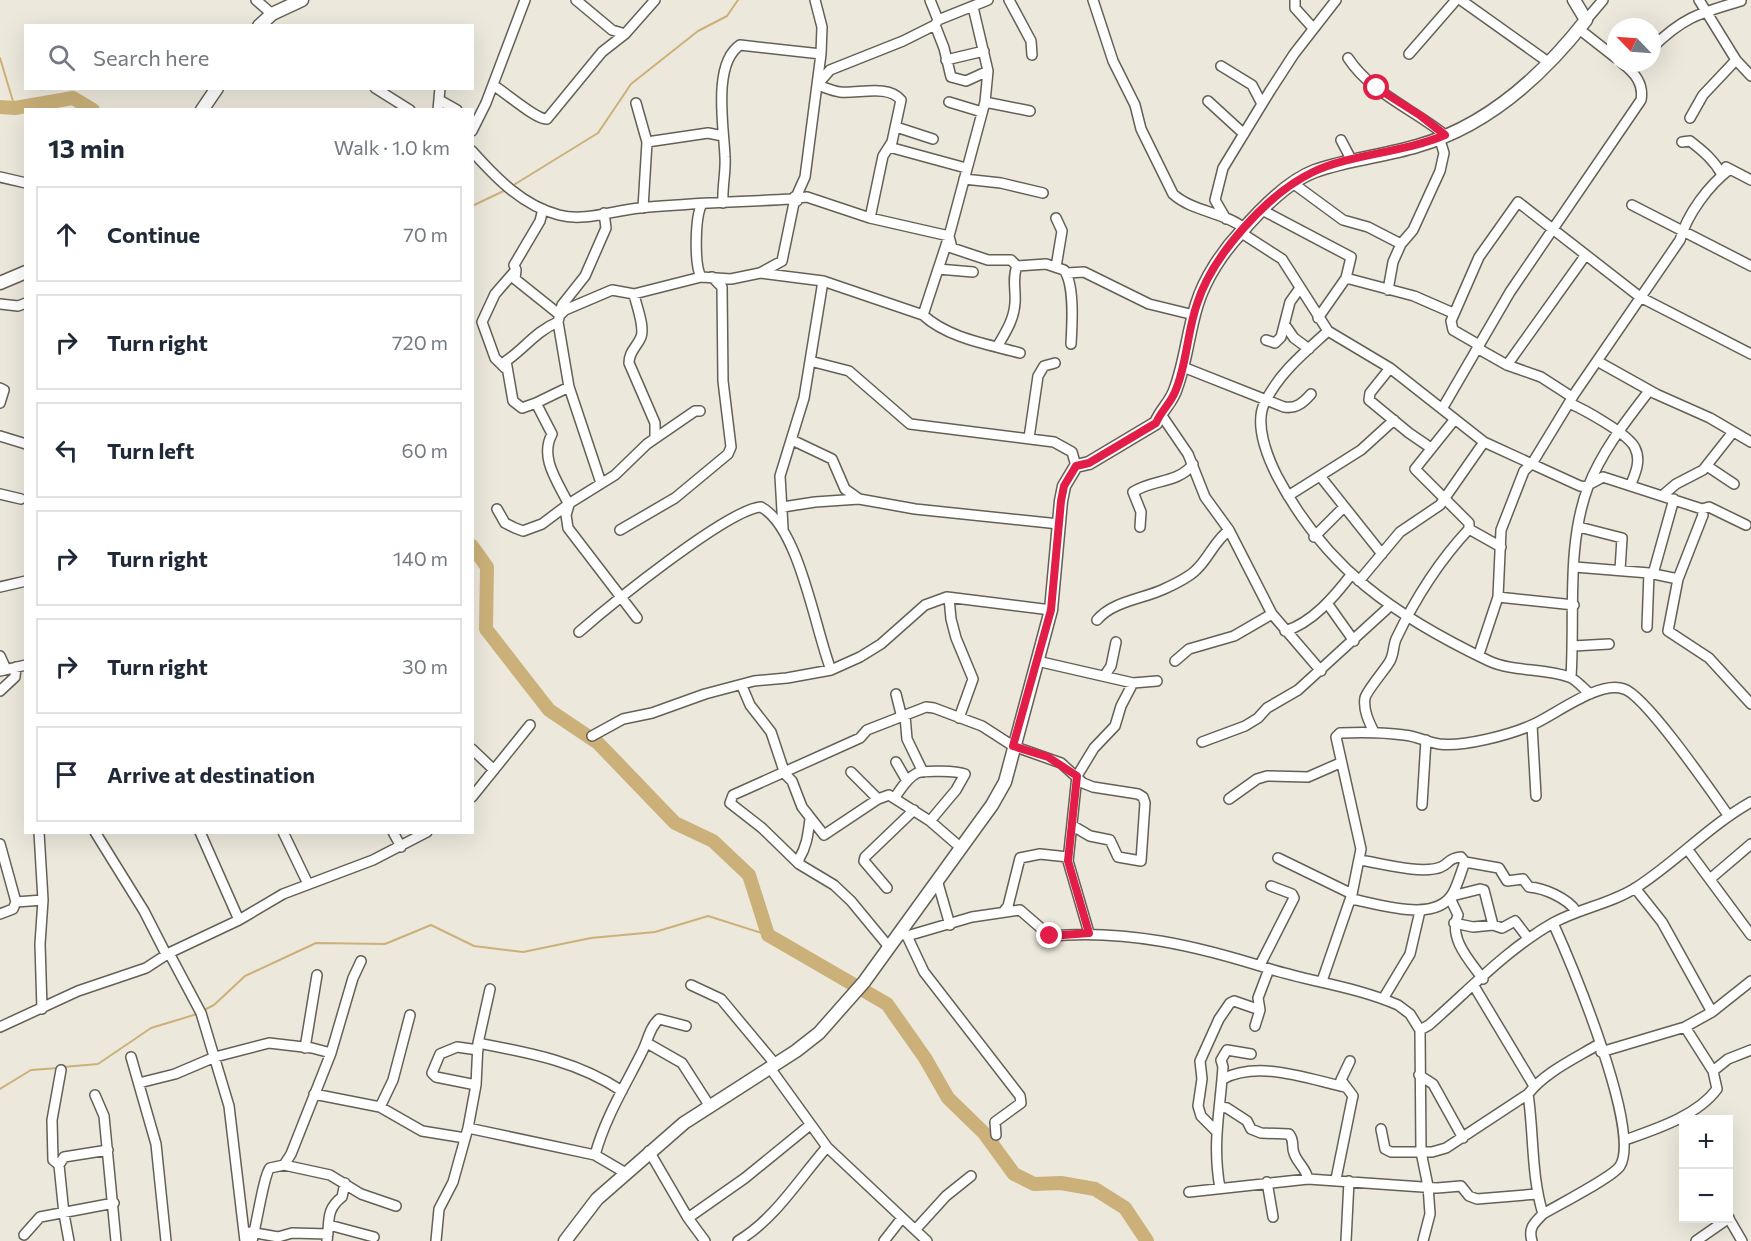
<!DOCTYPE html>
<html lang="en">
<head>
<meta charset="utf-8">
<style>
	body { margin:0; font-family:Commissioner,sans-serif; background:#f6f6f7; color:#1f2937 }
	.controls { position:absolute; right:18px; bottom:18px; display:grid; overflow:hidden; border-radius:0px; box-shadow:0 6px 24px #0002 }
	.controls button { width:54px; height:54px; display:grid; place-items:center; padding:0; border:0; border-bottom:2px solid #e0e1e3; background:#fff; color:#1f2937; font:30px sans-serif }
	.compass { position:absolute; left:1607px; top:18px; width:54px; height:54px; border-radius:50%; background:#fff; box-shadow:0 6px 24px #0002; rotate:295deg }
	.stop { position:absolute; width:18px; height:18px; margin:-14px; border:4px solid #e11d48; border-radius:50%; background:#fff }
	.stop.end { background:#e11d48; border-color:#fff; box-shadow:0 2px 6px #0008 }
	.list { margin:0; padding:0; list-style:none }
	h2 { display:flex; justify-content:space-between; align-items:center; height:78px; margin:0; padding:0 24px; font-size:26px }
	h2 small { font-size:20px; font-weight:400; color:#747a83 }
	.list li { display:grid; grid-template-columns:39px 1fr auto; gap:18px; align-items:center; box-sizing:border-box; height:96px; margin:0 12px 12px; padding:0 12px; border:2px solid #e0e1e3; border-radius:0px }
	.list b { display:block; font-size:22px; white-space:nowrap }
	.list em { font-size:20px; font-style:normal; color:#747a83 }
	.icon { flex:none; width:33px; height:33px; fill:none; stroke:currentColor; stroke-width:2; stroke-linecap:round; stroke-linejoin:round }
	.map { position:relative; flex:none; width:1751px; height:1241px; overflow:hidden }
	.search { position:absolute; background:#fff; box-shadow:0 6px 24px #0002; left:24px; top:24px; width:450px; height:66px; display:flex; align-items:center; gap:15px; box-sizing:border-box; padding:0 21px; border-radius:0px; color:#747a83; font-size:22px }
	.panel { position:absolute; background:#fff; box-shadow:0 6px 24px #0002; left:24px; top:108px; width:450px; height:726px; border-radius:0px }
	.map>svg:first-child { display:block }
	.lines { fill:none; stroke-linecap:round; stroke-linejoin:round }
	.stream { stroke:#cbb179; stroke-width:2 }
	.river { stroke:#cbb179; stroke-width:14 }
	.minor-casing { stroke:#656056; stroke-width:12 }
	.tertiary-casing { stroke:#656056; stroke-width:15 }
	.minor { stroke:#fff; stroke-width:9 }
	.tertiary { stroke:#fff; stroke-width:12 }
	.route { stroke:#e11d48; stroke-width:8 }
</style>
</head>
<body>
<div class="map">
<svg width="1751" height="1241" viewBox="0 0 1751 1241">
	<rect width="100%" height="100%" fill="#ede8dc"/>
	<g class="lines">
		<path class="stream" d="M0 58 15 108
			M512 186 598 133 631 84 698 31 727 16 738 0
			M472 206 508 189
			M202 1011 214 1005 245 976 316 943 385 944 431 925 474 946 523 952 591 938 655 932 708 916 768 935
			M63 1067 98 1064 151 1028 197 1014
			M0 1089 31 1070 58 1068"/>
		<path class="river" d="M0 107 15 108 73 98 93 110
			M472 546 487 567 486 629 549 710 598 743 675 823 713 841 749 875 768 935 887 1004 925 1058 948 1098 984 1133 1014 1174 1034 1184 1061 1183 1095 1189 1125 1208 1147 1241"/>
		<g class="minor-casing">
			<path id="minor" d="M256 0 272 14
				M576 0 612 30 625 34
				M930 0 938 20
				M1009 0 1031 41 1032 55
				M1093 0 1113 61 1135 105 1141 129 1173 194C1193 212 1224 212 1244 228
				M1295 0V8L1313 28
				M1461 0 1548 62
				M1699 0 1736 60 1751 76
				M1586 20 1603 0
				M935 25 944 48 951 77 966 81 988 71
				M1579 29 1616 58
				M1652 48C1683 17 1700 13 1741 1
				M1409 54 1456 0
				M1348 58C1371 93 1413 109 1445 135
				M946 60 984 51
				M1221 66 1252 85 1262 104
				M493 85C505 92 536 120 547 119L602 52 625 34 655 0
				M375 88 410 110
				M441 101 457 110
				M1208 101 1244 134
				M949 102 982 112
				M985 102 1030 111
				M636 103 647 142 643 208
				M438 110 440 88
				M1690 118 1703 95 1736 60
				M896 127 933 139
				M472 131 486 103 525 0
				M1341 140 1352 161
				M647 142 708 133 723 136
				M1682 142 1690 141C1703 151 1714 160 1722 175
				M889 147 966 168
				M472 151C496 178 523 206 559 215 585 222 614 210 640 208 690 203 741 202 791 199
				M1726 167 1751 180
				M0 177 26 183
				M964 179 1001 183 1043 193
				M1294 184 1343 220 1368 227 1401 244
				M796 197 805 177 821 54 822 27 815 0
				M797 198 807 197 870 218 949 236 952 248 988 260H1011L1017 266 1046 264 1064 270C1075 285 1072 326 1071 344
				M723 203C722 187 726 172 725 157 724 128 712 64 740 45L821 54
				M1632 205 1751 266
				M543 209 540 221 514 265 516 270 515 279 560 315
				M1262 210 1351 257 1346 278 1318 318
				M870 218 883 156 892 142 901 100C888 84 858 94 840 92 832 91 824 87 817 85L830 70 903 41 935 25 938 20 988 0
				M1056 218 1062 231 1056 267
				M1226 219 1215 200 1223 168 1270 91 1294 54 1336 0
				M1240 232 1282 259 1328 331 1390 368 1484 442 1580 486 1588 487
				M938 269 973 272
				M760 273 782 261 794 203 797 201 794 197
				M1067 273 1084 272 1149 304 1194 315
				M701 277C694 264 695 216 702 204
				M1346 278 1414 296 1453 313
				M1388 290 1393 262 1401 244 1413 230 1440 171 1444 153 1439 137
				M634 294C636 305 645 326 641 337 637 347 629 351 629 363L655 423V438
				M0 304 18 306 26 303
				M560 315 565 310 612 290 634 294 701 277 731 279 760 273 823 281 923 315C948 338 987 344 1020 353
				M923 315 949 236 985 102 988 71 973 7
				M558 322C536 331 524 349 506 361L513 401 522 408 536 403 552 434C539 458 558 482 569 505L566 515 568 528 637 618
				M1285 325 1294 338 1309 349
				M1328 331C1304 353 1280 372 1265 402 1254 423 1267 456 1277 476 1326 569 1395 616 1489 661 1513 672 1544 668 1569 677 1576 679 1584 689 1590 694
				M1266 340 1275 343 1281 337 1290 302 1300 288
				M1479 345 1453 330 1451 321 1479 257 1518 202 1640 297 1751 354
				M997 347C1005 333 1014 320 1015 303 1016 290 1012 278 1017 266
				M1477 348 1507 365 1541 377 1572 397
				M810 361 849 371 910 424 1054 442 1072 452 1076 466
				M1597 361 1656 394 1710 418 1751 442
				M1507 365 1585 256
				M1183 367 1284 407C1296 409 1303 403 1311 394
				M505 368 495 358 482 322 495 294 515 271
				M1390 368 1370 393 1369 400 1409 433 1431 448
				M0 388 4 390 0 403
				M536 403 569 387
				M1569 403C1583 409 1629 434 1635 448 1641 460 1636 472 1631 484
				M1442 409 1510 292 1641 100C1644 84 1635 73 1622 63
				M1160 413 1188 454 1205 497 1229 530 1272 614 1321 671
				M1455 419 1415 469 1469 523V529L1501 547
				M0 436 26 444
				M1029 438 1038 376 1044 366 1055 363
				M792 440 832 459 845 489 859 499
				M1707 466 1734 484
				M1320 476 1382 554
				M601 483 569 387 558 322 562 305 585 276 606 228 604 213
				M1592 483 1603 477 1702 509 1709 507 1746 525
				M0 494 21 499
				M1663 495 1676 484 1703 470 1733 432
				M1288 496 1361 450 1394 420
				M783 507 815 502 859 499 915 509 1059 524
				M497 509 505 523 515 528 523 531 542 524 570 503 615 475 647 444 695 411H700
				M1702 509 1703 515 1678 579 1668 631 1709 658 1751 704
				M1140 527 1141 512 1133 492C1152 479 1178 484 1193 464
				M1579 527 1622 538 1620 570
				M783 528 780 476 804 398 823 281
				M620 530 675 498 728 454 731 447 723 381 722 287 712 277
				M1314 537 1344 507
				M1575 567 1649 573 1678 579
				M1653 574 1674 499
				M1359 581 1400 532 1440 505 1484 442
				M0 587 26 581
				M1498 597 1574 605
				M949 598 951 619 956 638 973 679 959 718
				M1327 603 1354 641
				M1097 620C1113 601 1143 599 1164 589 1175 584 1188 578 1196 570 1209 558 1213 543 1229 530
				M1647 627 1649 573
				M1285 631C1312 623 1334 597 1351 575
				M579 632C609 606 728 509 761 507 799 527 815 629 831 670
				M1573 646 1609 644
				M1479 654 1498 597 1501 530 1524 471 1533 462 1575 393 1680 240C1687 214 1709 185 1730 169
				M0 656 6 669
				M1037 661 1133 683 1157 681
				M1175 661 1189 649 1234 636 1272 614
				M0 671 26 665
				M1105 675 1111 666 1116 642
				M1571 677C1575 615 1566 546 1588 487 1602 451 1626 421 1649 391
				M742 686 750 705 771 732 785 774 792 781 802 807 824 835 878 799 889 795 930 821 960 847
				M0 691 15 677 16 667
				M896 694 902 718
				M905 716 907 739 923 772
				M1532 725 1536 796
				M1374 732C1369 722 1363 710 1365 698 1367 690 1385 670 1390 661 1394 654 1393 646 1396 639 1415 599 1439 561 1469 529
				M592 736 623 719 652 713 705 694 754 681 787 678 831 670 860 657 881 644 925 605 947 597 1051 610
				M1202 742 1245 726 1258 718 1267 708 1298 690 1390 606
				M472 749 494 770
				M896 762 907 781
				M851 772 878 799
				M472 797 530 725
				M895 797C901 789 907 778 917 773 925 770 957 771 965 774L956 790 930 821
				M1229 799 1257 779 1267 776 1308 777 1340 763
				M1422 805 1426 740
				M39 832 43 900 40 944 42 1009
				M95 832 144 911 166 954
				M200 832 239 920
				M283 832 308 884
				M393 832 401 847
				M0 844 16 902 13 909 0 914
				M1688 850 1751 935
				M1278 858 1352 894
				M1360 860C1380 863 1422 875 1441 867 1449 864 1448 858 1461 857L1465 862 1499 868 1507 881 1523 879 1529 887C1544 888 1567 898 1576 911
				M799 864V859C807 846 808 834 810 819
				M1710 879 1751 844
				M937 880 950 925
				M887 888 864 861 865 857 914 810
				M1635 888 1662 922 1712 1012
				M1452 896 1480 889 1484 890 1493 925
				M1450 898 1458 915C1448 938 1469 960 1483 979
				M1351 899C1380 904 1436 924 1453 893 1458 884 1461 872 1465 862
				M16 902 43 900
				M1004 911 1008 906 1020 858 1040 854 1068 857
				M1454 923 1473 927 1493 925 1502 928 1515 921 1528 938
				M898 933 907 936 972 917 1020 910 1050 936C1126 929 1198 946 1270 969 1312 982 1357 987 1398 1005L1410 1014 1420 1030 1421 1152 1428 1186 1430 1214 1423 1241
				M1089 933 1068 861 1077 776 1094 748 1115 726 1121 706 1133 683
				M907 936 924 972 1020 1096 1021 1103 995 1122 996 1135
				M889 947 851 901 834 885 799 864 762 828 730 803 733 795 860 738 867 730 926 707 934 708 982 726 1013 746 1061 763 1083 783 1093 787 1138 794 1143 797 1145 803 1141 861 1118 857 1110 840 1090 836 1073 826
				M169 953 201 1013 229 1106 245 1241
				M1260 965 1294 898 1292 894 1271 886
				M1322 981 1352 894 1361 849 1336 737 1340 733C1361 732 1382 732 1404 735 1416 736 1427 742 1439 744 1464 747 1509 735 1532 725 1555 715 1599 680 1624 689 1646 696 1711 791 1728 815
				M691 985 721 999 776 1065
				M1474 986 1534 1086
				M1383 999 1410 954 1420 911
				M1255 1026 1260 1010 1258 998 1269 969
				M0 1027 78 991 146 968 169 953 239 920 283 894 373 860 427 832
				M1685 1027 1713 1071
				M1420 1030 1429 1025C1468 991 1507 949 1553 923 1580 908 1611 904 1637 887 1677 861 1710 825 1751 802
				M478 1043C530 1053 577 1061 622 1091
				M647 1043 682 1063 709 1105
				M305 1048 317 975
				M1601 1052 1685 1027 1712 1012 1751 981
				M131 1057 156 1144 166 1241
				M770 1068 827 1147 927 1241
				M61 1070 52 1120 53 1160 59 1165 64 1214 69 1241
				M1419 1075 1433 1084 1463 1138
				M1223 1079C1259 1060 1308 1079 1345 1087
				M139 1083 175 1074 215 1057 269 1043 312 1048 331 1053
				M476 1085 436 1077 432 1073 440 1054 457 1047 478 1050
				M314 1094 380 1107 422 1131 465 1138
				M1528 1094C1534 1134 1531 1175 1543 1214
				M95 1095 104 1116 116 1241
				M380 1107 393 1080 410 1015
				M1221 1107 1227 1108 1247 1121 1251 1129 1261 1133 1289 1134C1295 1141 1291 1146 1294 1153 1297 1163 1306 1168 1308 1179
				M468 1128 595 1155 624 1172
				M1381 1129 1385 1149 1391 1152H1432L1446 1148 1528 1094C1545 1072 1576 1058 1599 1044
				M1215 1130 1201 1116 1198 1106 1202 1079 1200 1061 1219 1019 1230 1003 1234 1001 1260 1010
				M1625 1140C1656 1129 1697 1116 1717 1089L1713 1071 1728 1059 1751 1050
				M649 1151 688 1218 705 1241
				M595 1155C605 1118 625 1086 642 1052 648 1041 649 1028 659 1019L686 1026
				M59 1165 64 1157 108 1150
				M284 1165 291 1154 331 1053 353 978 361 961
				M1336 1179 1352 1100 1353 1096 1341 1080 1350 1061
				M1267 1182 1273 1217
				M1220 1188C1212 1144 1220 1111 1223 1067L1221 1060 1227 1050 1251 1054
				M1189 1192 1308 1179 1437 1188 1461 1186 1469 1196 1477 1199 1537 1194
				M1728 1217 1742 1241
				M688 1218 745 1178 810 1125
				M329 1225 374 1237
				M916 1229 946 1196 971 1176
				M250 1232 278 1237 292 1233 328 1234
				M24 1235 40 1217 114 1203
				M252 1241C256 1227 264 1174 270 1168L284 1165 330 1175 361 1194 396 1206
				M327 1241C330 1222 325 1210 342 1197L345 1183
				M436 1241 439 1209 453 1182 468 1128 476 1085 478 1043 490 989
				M738 1241C775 1219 799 1179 827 1147
				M884 1241 902 1218
				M1346 1241 1349 1181
				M1532 1241C1528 1228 1534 1223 1543 1214 1558 1205 1613 1177 1620 1166 1642 1131 1571 963 1553 923
				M1696 1241 1729 1218"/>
		</g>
		<g class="tertiary-casing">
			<path id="tertiary" d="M259 26 272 14 302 0
				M202 110 217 88
				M0 283 26 272
				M565 1241 597 1199 684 1123 796 1051 819 1033 864 982 992 805 1005 782 1051 610 1061 501 1064 486 1076 466 1089 463 1156 423C1161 410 1172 402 1176 388 1186 361 1188 332 1197 304 1205 278 1223 251 1242 231 1261 209 1288 181 1315 171 1348 159 1384 156 1417 146 1486 127 1543 75 1586 20L1574 0"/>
		</g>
		<use href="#minor" class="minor"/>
		<use href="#tertiary" class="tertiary"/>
	</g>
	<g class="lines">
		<path class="route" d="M1050 936 1089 933 1068 861 1077 776 1048 757 1013 746 1051 610 1061 501 1064 486 1076 466 1089 463 1156 423C1161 411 1170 404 1175 392 1187 365 1187 332 1197 304 1212 256 1267 194 1313 172 1350 154 1403 153 1445 135L1421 116 1377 88"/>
	</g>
</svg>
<div class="controls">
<button>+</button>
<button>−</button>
</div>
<svg class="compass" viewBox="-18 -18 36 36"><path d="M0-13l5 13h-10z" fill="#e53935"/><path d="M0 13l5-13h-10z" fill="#747a83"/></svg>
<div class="stop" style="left:1377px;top:88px"></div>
<div class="stop end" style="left:1050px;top:936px"></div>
<div class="search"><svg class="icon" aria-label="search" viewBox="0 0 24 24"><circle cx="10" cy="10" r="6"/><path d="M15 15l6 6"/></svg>Search here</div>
<section class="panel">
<h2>13 min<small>Walk · 1.0 km</small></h2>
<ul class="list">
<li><svg class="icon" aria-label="ahead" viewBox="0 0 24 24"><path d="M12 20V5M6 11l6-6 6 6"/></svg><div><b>Continue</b></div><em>70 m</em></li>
<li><svg class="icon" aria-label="right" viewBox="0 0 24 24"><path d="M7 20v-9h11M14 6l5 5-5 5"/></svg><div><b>Turn right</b></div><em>720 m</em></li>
<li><svg class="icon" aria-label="left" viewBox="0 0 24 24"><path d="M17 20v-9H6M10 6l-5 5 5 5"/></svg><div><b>Turn left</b></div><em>60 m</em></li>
<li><svg class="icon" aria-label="right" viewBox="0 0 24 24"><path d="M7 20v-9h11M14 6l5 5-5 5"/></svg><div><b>Turn right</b></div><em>140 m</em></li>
<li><svg class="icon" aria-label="right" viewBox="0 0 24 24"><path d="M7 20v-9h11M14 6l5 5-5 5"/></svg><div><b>Turn right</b></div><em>30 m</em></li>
<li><svg class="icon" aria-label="arrive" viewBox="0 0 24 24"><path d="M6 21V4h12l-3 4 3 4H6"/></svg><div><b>Arrive at destination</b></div></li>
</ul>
</section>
</div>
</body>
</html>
